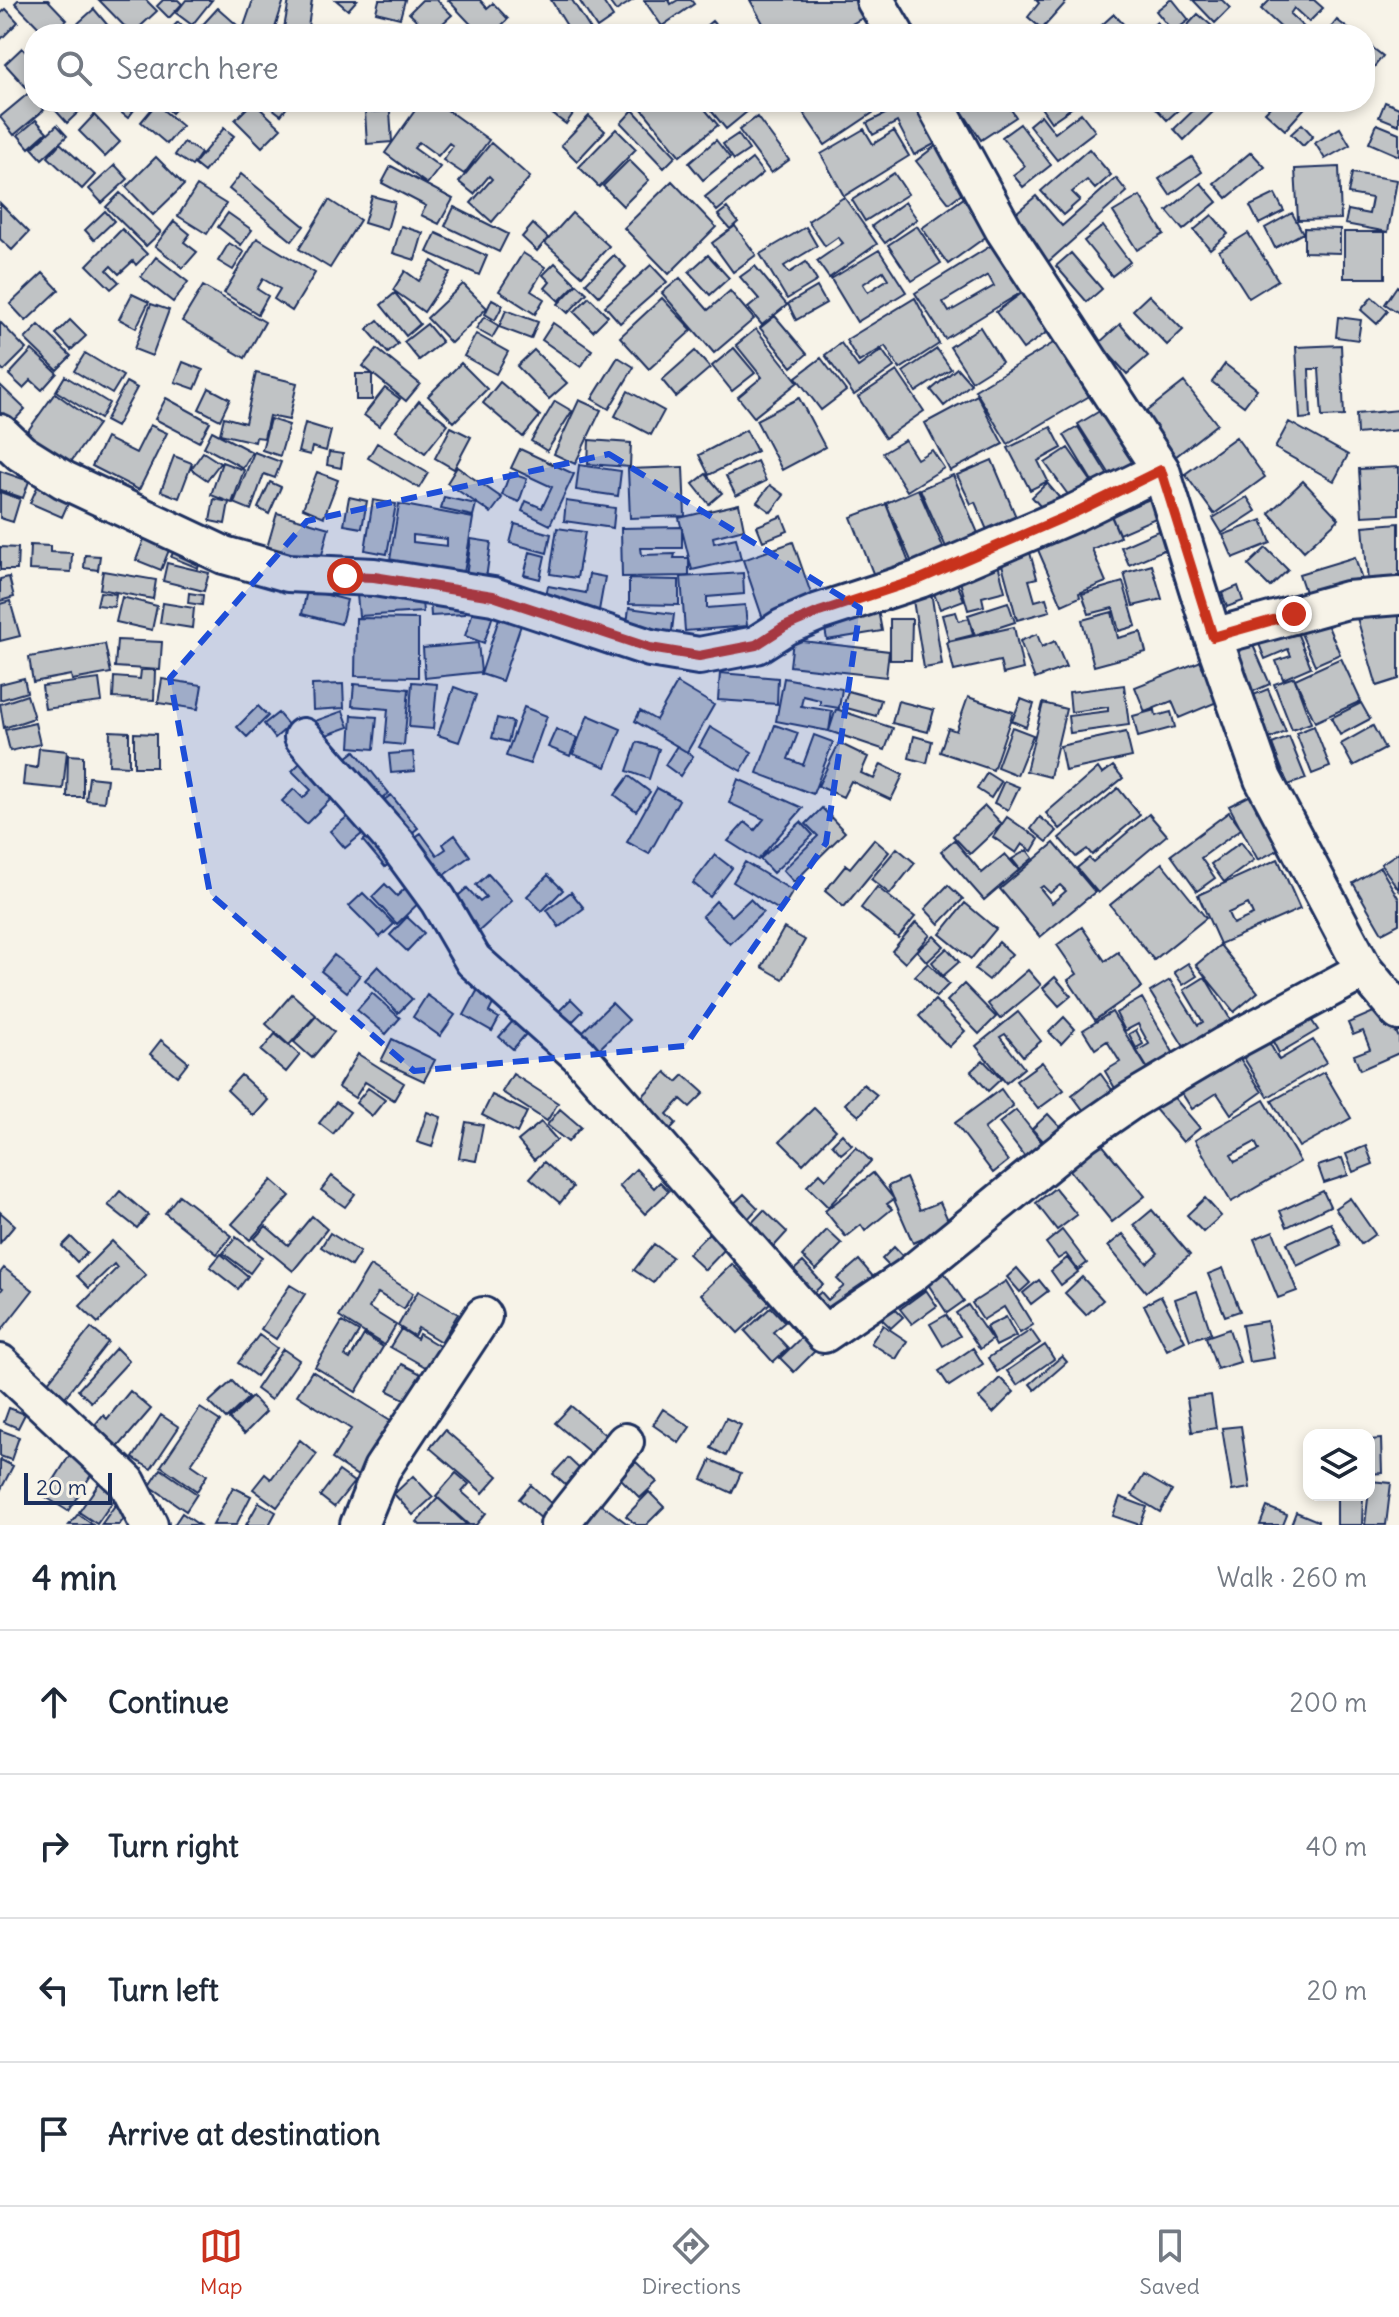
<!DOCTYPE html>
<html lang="en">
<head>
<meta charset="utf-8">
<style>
	body { margin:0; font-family:Delius,sans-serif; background:#f2f2f3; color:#1f2937 }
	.controls { position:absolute; right:24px; bottom:24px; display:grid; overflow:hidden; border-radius:16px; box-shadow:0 4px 12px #0003 }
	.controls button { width:72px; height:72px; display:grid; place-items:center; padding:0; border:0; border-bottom:2px solid #e0e1e3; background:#fff; color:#1f2937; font:40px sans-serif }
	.scale { position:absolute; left:24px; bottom:20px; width:88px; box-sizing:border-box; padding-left:8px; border:4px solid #1b2f5e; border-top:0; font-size:22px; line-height:28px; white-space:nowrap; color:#1b2f5e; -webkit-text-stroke:6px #f7f3e8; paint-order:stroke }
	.stop { position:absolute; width:24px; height:24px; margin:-18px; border:6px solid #c8321e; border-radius:50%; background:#fff }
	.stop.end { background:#c8321e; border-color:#fff; box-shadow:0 2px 8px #0008 }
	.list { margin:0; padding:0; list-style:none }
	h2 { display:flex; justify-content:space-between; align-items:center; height:104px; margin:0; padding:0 32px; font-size:34px }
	h2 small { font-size:26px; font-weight:400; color:#747a83 }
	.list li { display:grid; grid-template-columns:52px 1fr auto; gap:24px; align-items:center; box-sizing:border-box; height:144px; padding:0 32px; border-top:2px solid #e0e1e3 }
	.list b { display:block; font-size:30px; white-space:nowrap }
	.list em { font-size:26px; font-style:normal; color:#747a83 }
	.icon { flex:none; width:44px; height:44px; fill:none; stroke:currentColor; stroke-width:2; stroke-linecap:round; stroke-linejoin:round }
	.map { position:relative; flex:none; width:1399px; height:1525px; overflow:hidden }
	.search { position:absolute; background:#fff; box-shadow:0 4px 12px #0003; left:24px; right:24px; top:24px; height:88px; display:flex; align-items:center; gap:20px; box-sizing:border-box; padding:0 28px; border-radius:32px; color:#747a83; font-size:30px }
	.sheet { height:680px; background:#fff }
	nav { display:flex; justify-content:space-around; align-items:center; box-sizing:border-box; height:112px; border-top:2px solid #e0e1e3; background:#fff; font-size:22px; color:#747a83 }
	nav a { display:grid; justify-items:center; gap:4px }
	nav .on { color:#c8321e }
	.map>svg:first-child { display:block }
	.building { fill:#c0c3c5; stroke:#1b2f5e; stroke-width:2; fill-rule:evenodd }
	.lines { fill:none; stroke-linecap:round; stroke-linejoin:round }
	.minor-casing { stroke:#1b2f5e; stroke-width:42 }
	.minor { stroke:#f7f3e8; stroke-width:36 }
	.route { stroke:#c8321e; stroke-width:10 }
	.marked { fill:#1d4ed8; fill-opacity:0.2; stroke:#1d4ed8; stroke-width:6; stroke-dasharray:16 10; stroke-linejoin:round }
</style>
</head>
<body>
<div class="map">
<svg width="1399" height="1525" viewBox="0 0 1399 1525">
	<rect width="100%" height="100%" fill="#f7f3e8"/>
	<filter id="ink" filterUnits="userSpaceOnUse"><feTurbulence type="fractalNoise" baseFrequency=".0125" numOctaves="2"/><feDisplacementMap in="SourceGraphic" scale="16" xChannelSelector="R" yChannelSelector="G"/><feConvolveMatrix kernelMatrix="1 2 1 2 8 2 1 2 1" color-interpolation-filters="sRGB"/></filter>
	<g filter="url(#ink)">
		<path class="building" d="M18 0H48L67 20 52 34H45L15 3Z
			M99 0H146L157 11 132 34Z
			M163 0H178L182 4 169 18 157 6Z
			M186 0H212L192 25 176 13Z
			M253 0H284L273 34 242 32Z
			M289 0H312L307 34H283Z
			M336 0H357L348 10Z
			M379 0H405L400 18 376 12Z
			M422 0H437L452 15 431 34 409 13Z
			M448 0H480L487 8 493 3 508 19 493 34H480Z
			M551 0H572L592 32 572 34Z
			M579 0H602L613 17 597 28Z
			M608 0H633L616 11Z
			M644 0H669L671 4 678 0H691L694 4 662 26Z
			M750 0H855L864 17 834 34H769Z
			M1036 0H1068L1042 29 1028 17 1039 3Z
			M1170 0H1173L1189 20 1173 32 1156 11Z
			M1193 0H1222L1230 8 1215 23Z
			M1270 0H1314L1323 8 1309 22 1294 8 1290 14 1311 34H1288L1261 9Z
			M218 8 237 25 230 34H198L196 32Z
			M6 9 18 22 0 40V14Z
			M94 9 115 34H82L75 26Z
			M1114 14 1126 27 1118 34H1092Z
			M1198 14 1212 26 1204 34H1192L1185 28Z
			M1337 20 1355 34H1326Z
			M388 21 401 34H374Z
			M712 21 723 34H696Z
			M178 22 190 34H166Z
			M1157 22 1167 34H1143Z
			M1365 42 1383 56 1370 72 1365 68Z
			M22 48 34 61V80L26 87 5 64Z
			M30 92 34 102H38L44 110 14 135 0 117Z
			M48 102H89L67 123Z
			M108 102H140L128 118Z
			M160 102H182L172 113Z
			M253 102 281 128 262 147 235 120Z
			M264 102H291L281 115Z
			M421 102H436L489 140 464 174 443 160 453 146 449 143 438 156 419 142 414 148 440 167 427 184 385 153Z
			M536 102H568L577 108 566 124Z
			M640 102H699L718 125 680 156 638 104Z
			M704 102H759L726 129Z
			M796 102H833L836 106 842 102H889L825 145Z
			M909 102H917L938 142 914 155 897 122 873 135 867 123Z
			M956 102H1006L1016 117 981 140Z
			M1046 102H1075L1077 104 1051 122 1040 106Z
			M1156 102H1187L1167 120 1153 105Z
			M1202 102H1216L1220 105 1184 140 1174 129Z
			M1275 102H1310L1285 130 1265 112Z
			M1385 102 1399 108V125L1379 117Z
			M156 104 182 126 167 144 141 122Z
			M633 110 676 156 664 168 621 123Z
			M390 111 392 142 367 144 365 112Z
			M1081 113 1095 131 1057 160 1029 125 1041 115 1055 133Z
			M94 115 120 142 105 157 79 131Z
			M589 116 605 131 577 161 561 145Z
			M757 117 789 160 771 173 739 130Z
			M36 120 47 132 29 148 18 135Z
			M1020 124 1051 165 1023 187 1013 175 1025 166 1002 137Z
			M1302 124 1313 136 1303 146 1291 134Z
			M1377 124 1399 133V156L1369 143Z
			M57 125 67 136 42 159 32 148Z
			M224 128 234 136 204 172 194 164Z
			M1340 128 1350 145 1325 159 1315 143Z
			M616 129 636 149 599 187 579 167Z
			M864 129 873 144 894 131 909 156 844 196 821 154Z
			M738 134 749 150 734 160 723 144Z
			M716 140 730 158 703 180 689 163Z
			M184 142 201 153 192 166 175 155Z
			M60 143 95 175 82 189 48 157Z
			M491 143 530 177 492 222 471 203 492 179 489 176 474 194 459 182Z
			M938 144 971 186 949 203 916 161Z
			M1089 149 1111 175 1095 189 1087 180 1072 192 1080 200 1063 215 1041 191Z
			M1251 152 1265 167 1227 198 1214 183Z
			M156 157 184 185 153 215 126 187Z
			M1192 157 1202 172 1170 195 1159 179Z
			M752 159 763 173 717 211 705 197Z
			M629 160 649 180 623 206 603 186Z
			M115 165 128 179 102 203 89 189Z
			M391 166 453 199 439 224 421 215 426 206 382 183Z
			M1339 167 1341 219 1298 220 1295 169Z
			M894 173 908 194 865 221 852 200Z
			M1352 173 1397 180 1388 232 1345 224 1348 210 1369 214 1372 198 1348 194Z
			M241 174 304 226 292 241 229 189Z
			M1116 178 1127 192 1048 262 1010 218 1036 196 1062 226Z
			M672 181 716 227 669 274 624 228Z
			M1201 183 1217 202 1183 230 1167 211Z
			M197 186 226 204 207 234 178 216Z
			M120 193 161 232 146 246 106 207Z
			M1275 194 1284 211 1259 224 1250 206Z
			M968 195 994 231 948 264 922 228Z
			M372 196 395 202 387 230 364 223Z
			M1140 196 1164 234 1137 250 1113 212Z
			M844 197 877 244 829 278 817 261 843 243 838 237 825 246 808 221Z
			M329 200 360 220 330 268 299 249Z
			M905 202 917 219 885 243 872 226Z
			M0 203 29 232 12 250 0 239Z
			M454 207 508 234 499 252 445 226Z
			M727 208 738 222 730 229 718 215Z
			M105 211 114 221 94 240 85 230Z
			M228 213 252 230 241 245 218 227Z
			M572 213 609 246 582 276 545 243Z
			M1292 213 1303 233 1275 248 1265 228Z
			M1212 215 1228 234 1210 249 1194 230Z
			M174 221 190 234 184 242 197 252 183 268 155 246Z
			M533 224 548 238 537 251 522 237Z
			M401 226 423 233 415 260 393 253Z
			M735 226 756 255 733 272 712 243Z
			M917 226 941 263 912 281 888 245Z
			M1103 226 1130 262 1112 276 1084 241Z
			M806 227 817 246 784 266 789 273 806 262 817 281 787 299 760 254Z
			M1304 228 1340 229V253L1304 252Z
			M122 229 147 254 136 265 133 261 119 274 111 266 107 270 119 282 111 289 87 265Z
			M1344 232H1385V278H1344Z
			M436 233 487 256 479 275 427 252Z
			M1248 233 1278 280 1249 298 1219 251Z
			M257 238 315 273 292 311 274 299 280 289 263 279 257 289 268 296 258 314 224 293Z
			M1000 240 1030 287 945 339 915 293ZM988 275 994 286 949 312 943 302Z
			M229 243 244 252 233 270 218 261Z
			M879 250 906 292 857 322 831 279ZM883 271 888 279 868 292 863 284Z
			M523 253 545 267 531 291 544 299 535 314 499 291Z
			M1071 253 1102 289 1087 302 1056 266Z
			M614 255 626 267 599 296 586 283Z
			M708 255 729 278 710 295 689 272Z
			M156 257 188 282 173 302 141 277Z
			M432 261 450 273 424 312 393 290 405 271 419 281Z
			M555 263 576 284 559 301 545 288 550 282 543 275Z
			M651 265 667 282 620 323 605 306Z
			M755 266 787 305 762 325 748 308 759 299 740 277Z
			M43 273 59 290 26 321 10 304Z
			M680 278 708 310 730 291 754 319 714 353 662 293Z
			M463 284 487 308 451 343 427 318Z
			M577 284 587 293 568 313 558 304Z
			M203 286 265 322 245 358 182 321Z
			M1397 286 1399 288V313L1385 304Z
			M817 287 826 303 796 320 788 304Z
			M1026 290 1053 328 1023 349 996 312Z
			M395 293 420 324 406 336 381 305Z
			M132 294 149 302 136 328 119 319Z
			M1149 295 1183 330 1167 345 1133 310Z
			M589 297 608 316 593 331 574 312Z
			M1372 297 1388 311 1377 324 1361 310Z
			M662 298 692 330 649 369 620 337Z
			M915 298 939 344 900 369 885 346 859 362 846 340Z
			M492 299 503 305 495 320 485 314Z
			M151 304 169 310 152 356 134 349Z
			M506 310 538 322 531 339 499 327Z
			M775 316 807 354 792 367 760 328Z
			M484 317 499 326 492 338 476 329Z
			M1338 317 1361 320 1358 340 1336 337Z
			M70 320 86 336 71 350 56 334Z
			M378 320 398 344 388 353 367 329Z
			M0 322 26 349 4 371 0 367Z
			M553 323 592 350 581 367 542 340Z
			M427 324 442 342 419 360 404 342Z
			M1120 324 1148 356 1127 374 1099 343Z
			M39 325 71 356 57 370 25 339Z
			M980 327 1002 362 972 381 950 347Z
			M756 329 798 382 754 417 738 397 762 377 736 345Z
			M476 334 508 352 496 374 464 356Z
			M1060 339 1093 394 1008 444 975 390Z
			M841 343 858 367 882 350 894 367 854 395 825 355Z
			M1341 345 1344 416 1322 417 1319 369H1309L1311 418 1300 419 1296 347Z
			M734 348 755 373 732 391 712 366Z
			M377 349 420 384 406 401 363 366Z
			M937 349 951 369 916 392 903 372Z
			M32 350 57 373 42 390 31 380 23 388 9 375Z
			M534 350 567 383 549 399 517 366Z
			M695 351 710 368 676 397 662 380Z
			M85 353 123 376 112 394 74 371Z
			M618 357 634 367 609 409 592 399Z
			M821 358 846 391 821 410 796 377Z
			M183 362 203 370 195 389 175 382Z
			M461 363 487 389 454 422 428 396Z
			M1225 364 1257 389 1244 406 1212 382Z
			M957 368 971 384 944 406 931 390Z
			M897 371 924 411 885 438 858 397Z
			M256 373 297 383 289 420 269 416 264 438 256 437 255 442 220 434 224 417 245 423Z
			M356 374H372V400H356Z
			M65 376 109 403 100 419 56 391Z
			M126 382 137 388 116 427 105 421Z
			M500 382 540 416 523 437 483 403Z
			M1184 382 1217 424 1175 457 1143 414Z
			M0 385 25 409 9 426 0 417Z
			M209 388 230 399 220 420 199 409Z
			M385 388 400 399 379 426 364 415Z
			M628 391 664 411 651 435 615 416Z
			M55 393 98 424 65 470 22 439Z
			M977 395 1003 444 950 471 925 423Z
			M166 398 210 422 199 442 155 419Z
			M799 398 825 447 782 470 756 420Z
			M579 400 601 410 575 464 554 454Z
			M419 401 448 424 425 453 396 430Z
			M555 401 572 411 547 451 531 441Z
			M1103 409 1135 461 1111 476 1078 424Z
			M1399 410V430L1357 434 1356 414Z
			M270 419 289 425 280 456 262 450Z
			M1289 422 1348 455 1334 481 1275 448Z
			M305 423 331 431 326 451 312 447 310 455 298 452Z
			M150 425 167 433 139 490 92 466 106 438 136 453Z
			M451 427 471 437 454 469 435 458Z
			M1051 427 1062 448 1038 461 1048 481 1030 490 1008 448Z
			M1078 427 1109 477 1095 486 1064 435Z
			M746 430 757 451 709 475 699 455Z
			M212 431 252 452 243 468 204 447Z
			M1236 437 1265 477 1214 514 1185 474Z
			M589 440 631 443 630 467 588 464Z
			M905 440 917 459 932 450 944 468 907 491 883 453Z
			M377 443 428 473 419 488 368 458Z
			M1068 448 1091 481 1069 496 1045 463Z
			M520 449 574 474 550 525 522 511 526 501 542 508 552 487 511 468Z
			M203 452 220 463 207 480 191 469Z
			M254 452 281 462 275 478 264 474 251 510 234 503Z
			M329 452 343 454 341 468 327 465Z
			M174 456 192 463 179 498 161 491Z
			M992 460 1019 524 990 537 975 502 971 504 957 475Z
			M757 461 766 481 736 496 726 476Z
			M222 462 244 470 232 503 211 495Z
			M579 465 621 471 618 496 576 490Z
			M457 467 502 498 491 513 447 483Z
			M683 467 685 516 630 518 628 469Z
			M1399 467V514L1362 516 1359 469Z
			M0 471 29 481 23 498 0 490Z
			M317 472 338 480 324 517 303 508Z
			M510 473 527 479 519 502 502 495Z
			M706 474 722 493 709 504 693 484Z
			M953 475 981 540 949 554 920 489Z
			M1303 481 1339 519 1304 551 1269 513Z
			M270 482 281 487 269 514 258 508Z
			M1047 483 1063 502 1048 515 1032 497Z
			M38 485 70 499 62 517 30 503Z
			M770 485 784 495 771 512 757 502Z
			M918 489 947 556 915 570 886 503Z
			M0 492 20 499 13 522 0 518Z
			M349 497 367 501 362 528 344 525Z
			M444 497 476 504 473 516 441 509Z
			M1247 497 1256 511 1222 533 1213 518Z
			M214 499 229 502 225 524 210 521Z
			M1150 499 1158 517 1119 534 1111 515Z
			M373 500 396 504 387 554 365 550Z
			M566 501 615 508 613 528 564 521Z
			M399 504 473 518 463 579 389 566ZM413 535 447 539V546L413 542Z
			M739 504 744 529 713 537 714 543 736 538 741 559 692 570 679 518Z
			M886 504 913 573 878 586 851 517Z
			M1109 511 1120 537 1092 549 1106 582 1079 593 1080 597 1062 605 1035 543Z
			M277 513 329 528 319 566 266 551Z
			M782 516 788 531 763 541 757 526Z
			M1262 520 1271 543 1233 558 1223 535Z
			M1399 523V579L1368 582 1363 526Z
			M515 524 551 534 547 553 510 543Z
			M682 527V548H641L642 555 675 554 674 558H689V576L622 577 621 528Z
			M557 528 585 532 577 578 550 574Z
			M1160 530 1168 548 1129 565 1121 547Z
			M146 534 171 545 161 570 136 560Z
			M471 539 491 542 486 579 466 576Z
			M793 542 816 608 765 625 743 560Z
			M30 545 50 546V552L72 553 71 572 29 570Z
			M176 546 203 557 198 568 171 557Z
			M0 547 18 548 17 570H0Z
			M1266 548 1288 570 1270 587 1248 565Z
			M1029 549 1037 578 1029 580 1035 601 1046 598 1050 611 1017 620 1000 557Z
			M530 552 545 556 540 579 524 575Z
			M85 555 100 556 98 570 84 568Z
			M1355 557 1364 587 1309 604 1299 574Z
			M167 563 209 573 204 591 163 581Z
			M998 564 1005 591 982 597 984 606 968 610 958 574Z
			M1152 565 1162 599 1133 606 1124 573Z
			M103 571 156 580 153 599 100 589Z
			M743 573 744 594 707 597V608L745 605 747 626 685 631 681 577Z
			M589 574 605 577 598 616 544 606 548 586 586 593Z
			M954 576 964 600 940 609 931 586Z
			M9 577 14 597 0 601V579Z
			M629 579 679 580V605L629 604Z
			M1123 582 1136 626 1119 631 1113 608 1089 614 1082 594Z
			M1238 586 1243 601 1227 607 1222 593Z
			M307 590 347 600 341 624 302 614Z
			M421 591 423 612 359 616 357 595Z
			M931 591 942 665 924 668 912 594Z
			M100 592 116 594 114 607 97 605Z
			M189 593 203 595 202 605 188 603Z
			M122 597 157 606 152 630 116 622Z
			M465 600V614L431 616 430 601Z
			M10 601 20 636 0 641V604Z
			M1008 602 1015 622 975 635 968 615Z
			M163 603 194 608 192 628 160 623Z
			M1399 605V679L1377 686 1357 618Z
			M629 608 674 614 671 639 626 632Z
			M474 609 493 615 484 643 465 636Z
			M878 610 882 631 827 640 823 618Z
			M501 612 523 619 502 681 481 674Z
			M956 612 959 621 969 618 973 635 949 641 942 615Z
			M1112 612 1118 638 1141 632 1146 652 1094 666 1082 620Z
			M1324 617 1340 654 1315 665 1299 629Z
			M356 618 418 619V677L355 676Z
			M890 619H912L911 660H890Z
			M1294 625 1311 667 1283 679 1276 661 1291 656 1288 649 1265 659 1257 639Z
			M1014 627 1023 669 1003 674 1000 661 954 671 947 642Z
			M1037 634 1042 647 1055 641 1066 667 1035 679 1020 641Z
			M117 640 162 642 160 670 115 667Z
			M793 640 889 651 886 677 790 666Z
			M478 643 481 672 425 678 423 648Z
			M1252 643 1270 684 1252 692 1233 651Z
			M105 644 111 673 72 680 71 675 33 682 29 657Z
			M1341 658 1361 701 1315 722 1295 679Z
			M1201 661 1217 702 1179 718 1172 701 1145 712 1135 687Z
			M141 670H155L154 700 113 698 114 677 140 679Z
			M720 673 778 678 777 704 718 700Z
			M1294 677 1311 723 1292 730 1274 684Z
			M24 678 27 692 0 700V684Z
			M784 678 842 689 839 708 820 705V700L803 696 801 706 832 711 829 731 776 721Z
			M99 679 102 702 45 709 42 686Z
			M162 679 202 685 198 709 158 703Z
			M412 682 437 684 433 729 409 727Z
			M677 683 714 705 687 752 635 721 640 711 656 720Z
			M343 684 344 708 313 710 312 685Z
			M354 684 409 689 404 745 385 743 388 709 352 706Z
			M1124 685 1129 725 1070 733 1068 716 1108 711V707L1071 712 1069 692Z
			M454 687 476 695 459 742 438 735Z
			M1268 689 1286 732 1269 739 1251 696Z
			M848 691 881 700 876 716 843 707Z
			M27 695 34 718 4 728 0 704Z
			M968 697 1013 712 993 770 940 752 948 728 956 731Z
			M1021 699 1034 704 1026 727 1012 721Z
			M898 701 934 710 928 732 892 723Z
			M1043 703 1066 709 1050 777 1026 771Z
			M1361 703 1370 719 1340 735 1331 718Z
			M258 706 268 716 247 737 237 727Z
			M524 707 547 716 530 764 506 756Z
			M836 709 893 728 885 750 829 731Z
			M1155 710 1156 716 1171 712 1175 727 1138 737 1133 716Z
			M343 711 349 727 321 737 315 721Z
			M278 713 289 726 275 738 264 724Z
			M352 715 377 717 374 749 350 747Z
			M588 715 621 729 606 767 573 754Z
			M497 718 513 722 508 742 492 738Z
			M35 723 40 744 10 751 5 730Z
			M775 725 798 733 788 759 803 765 814 735 833 742 813 794 757 773Z
			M1314 726 1330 767 1312 774 1296 733Z
			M1373 726 1385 749 1353 766 1341 744Z
			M710 727 752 752 741 771 699 747Z
			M1012 727 1033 735 1017 775 997 767Z
			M556 729 577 738 570 756 548 747Z
			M110 731 129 732V766L109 765Z
			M1126 732 1132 757 1065 771 1060 746Z
			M134 733 156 734V767H134Z
			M914 736 932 741 927 763 909 758Z
			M1289 737 1306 779 1288 785 1272 744Z
			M637 742 659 749 649 779 627 771Z
			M839 743 868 757 861 773 874 779 881 764 903 775 891 800 851 781 843 797 818 786Z
			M677 746 693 756 680 776 665 765Z
			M39 748 67 751 63 789 23 785 25 766 37 768Z
			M355 751 389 793 370 808 336 766Z
			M413 752 415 771 391 773 389 754Z
			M310 753 344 786 306 824 282 801 294 789 303 798 311 790 292 771Z
			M68 755 83 756V797H67Z
			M1113 766 1123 778 1060 829 1046 813 1098 768 1102 774Z
			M987 773 1001 782 991 798 977 789Z
			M629 776 650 792 636 811 615 795Z
			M89 777 107 779 104 802 86 800Z
			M738 779 803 808 758 860 728 841 745 822 755 830 764 819 729 803Z
			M1004 781 1019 787 1008 810 994 803Z
			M657 788 679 800 649 854 627 842Z
			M1118 788 1140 815 1092 855 1087 849 1076 857 1059 838Z
			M391 795 418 828 399 843 372 809Z
			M1251 795 1280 849 1258 860 1229 806Z
			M985 806 1002 824 970 854 953 836Z
			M359 807 374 824 345 848 330 831Z
			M822 808 845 832 794 882 783 870 818 836 806 824Z
			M1229 812 1241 829 1201 858 1215 878 1197 891 1171 855Z
			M1149 814 1167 835 1098 893 1077 868 1089 858 1093 862Z
			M1007 817 1039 839 1032 851 1022 844 1016 853 993 837Z
			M1040 817 1057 831 1047 842 1031 829Z
			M801 822 813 835 773 873 760 859Z
			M380 827 402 853 385 867 363 841Z
			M421 833 437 855 446 849 443 844 455 835 470 856 430 885 402 847Z
			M874 839 889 852 844 907 825 891 846 865 850 868Z
			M954 840 982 873 1005 854 1019 870 984 900 941 851Z
			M1241 842 1254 860 1224 882 1211 864Z
			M1054 843 1095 892 1040 937 1000 889ZM1060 885 1066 891 1052 903 1040 888 1043 886 1050 893Z
			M897 848 915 863 890 894 871 879Z
			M1027 850 1033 858 1020 869 1012 859Z
			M1399 852V890L1381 864Z
			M715 855 732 868 710 897 693 883Z
			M1278 859 1300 909 1220 944 1198 895ZM1248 904 1253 915 1233 924 1228 913Z
			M745 862 793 891 781 911 733 882Z
			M1162 863 1206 918 1154 960 1110 905Z
			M1380 867 1399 899V924L1382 933 1353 883Z
			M488 874 512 901 477 933 450 903 467 888 480 902 486 897 476 885Z
			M548 875 563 890 542 911 527 896Z
			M414 880 428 894 397 924 372 897 385 884 397 896Z
			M948 885 963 899 939 924 925 909Z
			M877 887 915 917 898 938 861 908Z
			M571 892 584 908 559 927 547 910Z
			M363 893 394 924 380 937 349 906Z
			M750 899 763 912 730 944 702 916 716 901 732 916Z
			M965 903 996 929 971 959 940 934Z
			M407 917 424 933 407 951 390 935Z
			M916 922 930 935 905 963 892 951Z
			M1082 927 1105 961 1118 952 1142 987 1095 1020 1068 980 1077 974 1057 945Z
			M784 928 805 940 783 979 762 967Z
			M934 936 944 946 927 962 917 951Z
			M999 942 1012 954 989 980 975 969Z
			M1220 945 1258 992 1234 1012 1196 965Z
			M947 948 959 962 943 976 932 962Z
			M334 955 360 975 347 992 321 971Z
			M928 963 949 984 936 997 915 976Z
			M1188 963 1197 976 1183 985 1174 972Z
			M378 966 412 999 398 1013 365 980Z
			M1028 970 1041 985 1000 1019 988 1004Z
			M1055 977 1071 996 1059 1006 1043 988Z
			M1205 977 1232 1022 1186 1050 1150 992 1170 980 1198 1025 1203 1022 1184 990Z
			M482 982 499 992 489 1012 499 1018 492 1031 464 1015Z
			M964 984 996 1017 979 1034 947 1001Z
			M372 993 400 1018 386 1034 357 1010Z
			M292 994 316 1015 289 1045 266 1024Z
			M427 995 455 1015 440 1036 413 1017Z
			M1142 998 1174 1054 1148 1069 1137 1051 1149 1044 1138 1024 1125 1031 1116 1013Z
			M571 999 583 1011 570 1024 558 1012Z
			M935 1000 965 1031 949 1047 919 1016Z
			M612 1003 629 1020 594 1054 577 1037Z
			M1385 1007 1399 1038V1053L1360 1070 1354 1055 1370 1049 1363 1031 1353 1035 1348 1023Z
			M1018 1012 1041 1041 1023 1056 1005 1034 1000 1037 1024 1068 1006 1083 976 1046Z
			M1112 1012 1148 1070 1116 1090 1105 1071 1120 1062 1107 1041 1095 1049 1083 1030Z
			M1306 1012 1318 1030 1279 1053 1269 1034Z
			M518 1015 532 1027 513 1049 499 1037Z
			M316 1016 334 1032 312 1058 294 1042Z
			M1064 1017 1075 1029 1061 1044 1049 1032Z
			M1136 1030 1143 1044 1136 1048 1129 1034Z
			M275 1034 300 1055 286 1072 261 1051Z
			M1265 1035 1279 1060 1313 1040 1327 1062 1268 1097 1239 1050Z
			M392 1039 435 1060 424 1081 381 1061Z
			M161 1040 188 1062 177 1076 150 1054Z
			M1235 1051 1262 1092 1231 1114 1217 1093 1192 1109 1176 1084Z
			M358 1054 404 1083 394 1100 365 1082 355 1098 338 1087Z
			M983 1060 1001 1079 988 1091 971 1071Z
			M1042 1062 1064 1090 1038 1109 1016 1081Z
			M666 1072 677 1082 684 1075 704 1093 690 1107 681 1099 667 1114 676 1123 665 1135 634 1105Z
			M1324 1072 1351 1118 1299 1147 1272 1101Z
			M1100 1073 1115 1094 1087 1115 1072 1095Z
			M513 1074 558 1103 547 1121 502 1092Z
			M241 1075 268 1100 254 1116 227 1090Z
			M863 1084 877 1095 859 1116 845 1104Z
			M368 1088 385 1100 372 1116 356 1103Z
			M1166 1088 1200 1128 1183 1142 1149 1102Z
			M1001 1089 1013 1106 984 1129 1008 1161 993 1173 955 1123Z
			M492 1095 527 1112 517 1133 482 1115Z
			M1264 1100 1300 1162 1231 1202 1195 1140ZM1255 1142 1259 1150 1235 1162 1231 1155Z
			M336 1102 350 1112 333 1134 319 1123Z
			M814 1108 836 1130 803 1164 780 1141Z
			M560 1109 581 1127 568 1142 547 1125Z
			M1016 1110 1043 1144 1025 1157 999 1123Z
			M427 1112 441 1117 432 1147 417 1142Z
			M1048 1114 1061 1128 1045 1143 1032 1129Z
			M466 1122 483 1125 476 1161 459 1158Z
			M541 1122 557 1140 534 1160 518 1141Z
			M842 1134 852 1145 841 1154 832 1144Z
			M1096 1137 1145 1196 1112 1222 1064 1163Z
			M1366 1146 1373 1164 1353 1172 1346 1154Z
			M856 1147 871 1161 828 1207 807 1186 820 1173 826 1179Z
			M1342 1158 1348 1175 1324 1183 1318 1166Z
			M544 1162 573 1187 560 1203 530 1178Z
			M636 1169 654 1188 660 1182 669 1191 645 1214 619 1186Z
			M873 1173 894 1199 887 1204 892 1209 865 1231 861 1225 846 1237 825 1211Z
			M332 1176 355 1194 345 1207 321 1190Z
			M906 1178 920 1210 940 1202 951 1227 913 1243 888 1186Z
			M272 1180 290 1196 250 1240 232 1224Z
			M1055 1188 1077 1215 1057 1230 1036 1203Z
			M120 1191 148 1215 137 1228 108 1205Z
			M1323 1191 1330 1206 1287 1227 1280 1211Z
			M744 1194 758 1208 744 1223 729 1208Z
			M179 1195 232 1236 217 1254 165 1213Z
			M1205 1198 1221 1216 1203 1232 1187 1215Z
			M1350 1198 1375 1234 1361 1244 1335 1208Z
			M764 1210 787 1232 767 1254 743 1232Z
			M1152 1210 1190 1255 1146 1292 1108 1246 1123 1234 1147 1263 1158 1253 1134 1225Z
			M0 1212 15 1225 0 1243Z
			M312 1216 327 1229 293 1271 254 1239 266 1226 288 1245Z
			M1331 1223 1341 1245 1297 1266 1287 1243Z
			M827 1230 842 1244 816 1270 802 1256Z
			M1062 1230 1087 1263 1078 1270 1066 1254 1058 1259 1046 1243Z
			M711 1231 727 1247 705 1270 688 1254Z
			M1273 1231 1297 1291 1278 1298 1254 1239Z
			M330 1233 360 1252 351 1266 321 1247Z
			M71 1237 87 1253 77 1262 62 1246Z
			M236 1237 262 1257 250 1273 223 1253Z
			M112 1241 146 1275 98 1323 80 1306 117 1268 114 1264 89 1288 77 1276Z
			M654 1244 672 1257 653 1283 634 1270Z
			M894 1247 908 1262 896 1273 882 1259Z
			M221 1254 248 1276 238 1289 210 1267Z
			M1067 1258 1078 1272 1061 1285 1051 1271Z
			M859 1260 880 1285 827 1330 806 1305 821 1292 828 1300 844 1286 837 1279Z
			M936 1261 964 1301 947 1313 920 1272Z
			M803 1262 823 1284 808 1298 787 1276Z
			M732 1264 770 1303 738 1333 701 1294Z
			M370 1266 413 1293 404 1309 378 1293 369 1308 396 1325 384 1345 339 1317Z
			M4 1268 33 1290 0 1332V1292L3 1288 0 1286V1273Z
			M1017 1268 1030 1283 1020 1292 1007 1277Z
			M1223 1268 1240 1311 1225 1316 1208 1274Z
			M1082 1277 1103 1300 1086 1315 1065 1293Z
			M1039 1280 1048 1291 1031 1304 1023 1293Z
			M1006 1281 1033 1325 1020 1333 1004 1307 983 1320 972 1303Z
			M290 1285 305 1294 276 1339 261 1329Z
			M926 1290 937 1306 912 1324 900 1309Z
			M418 1291 458 1314 441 1342 418 1328 414 1336 398 1326Z
			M1197 1291 1211 1333 1190 1340 1175 1299Z
			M882 1296 903 1317 891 1328 870 1308Z
			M1161 1296 1185 1341 1167 1350 1144 1305Z
			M968 1305 992 1340 980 1349 956 1313Z
			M771 1307 785 1322 773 1332 788 1348 773 1362 745 1331Z
			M946 1315 960 1336 943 1346 930 1324Z
			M1006 1317 1016 1336 996 1346 986 1327Z
			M1267 1321 1274 1358 1249 1362 1242 1325Z
			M342 1322 359 1332 345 1356 350 1359 364 1335 383 1347 356 1392 315 1367Z
			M883 1325 907 1341 896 1359 871 1343Z
			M91 1328 108 1342 65 1397 48 1382Z
			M401 1329 417 1339 419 1334 441 1347 429 1369 390 1347Z
			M1229 1329 1240 1362 1217 1369 1206 1337Z
			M809 1330 822 1344 794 1372 780 1358Z
			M1031 1330 1040 1343 997 1372 988 1358Z
			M259 1335 277 1348 256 1376 238 1363Z
			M1045 1345 1054 1359 1017 1385 1007 1371Z
			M116 1348 129 1361 91 1402 78 1390Z
			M973 1348 983 1364 949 1386 939 1371Z
			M283 1349 299 1360 271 1400 256 1389Z
			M1062 1356 1067 1362 1035 1390 1030 1384Z
			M402 1364 423 1375 410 1402 388 1391Z
			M312 1371 392 1421 358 1476 332 1459 351 1429 297 1395Z
			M1000 1378 1014 1392 993 1413 979 1398Z
			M232 1381 248 1398 226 1419 209 1402Z
			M130 1391 151 1409 114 1452 90 1431 103 1415 107 1419Z
			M1211 1395 1216 1428 1192 1432 1187 1398Z
			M252 1397 266 1412 244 1434 229 1419Z
			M571 1406 615 1443 600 1461 555 1423Z
			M9 1408 25 1414 18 1428 4 1422Z
			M200 1408 220 1421 191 1464 207 1475 197 1491 161 1466Z
			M663 1409 690 1427 679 1443 653 1425Z
			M161 1415 179 1427 151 1469 133 1458Z
			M726 1418 741 1425 726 1456 711 1448Z
			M1241 1426 1250 1488 1232 1491 1222 1428Z
			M0 1430 19 1437 11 1460 0 1456Z
			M445 1430 498 1476 483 1493 430 1448Z
			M1381 1439 1382 1473 1369 1474V1440Z
			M300 1440 317 1454 277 1507 253 1489 265 1474 271 1479Z
			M71 1453 95 1469 68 1511 44 1496Z
			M568 1458 587 1476 573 1492 553 1474Z
			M1 1460 13 1466 0 1491V1461Z
			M711 1460 741 1473 732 1493 702 1479Z
			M636 1462 657 1482 640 1498 620 1478Z
			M161 1469 197 1494 186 1511 150 1486Z
			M339 1471 354 1482 334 1507 320 1496Z
			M456 1473 469 1484 462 1492 486 1513 476 1525H469L436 1496Z
			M1144 1475 1172 1491 1160 1512 1132 1495Z
			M413 1476 433 1497 413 1515 394 1494Z
			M102 1479 120 1491 97 1524 79 1512Z
			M1370 1481 1391 1483 1386 1525H1365Z
			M531 1485 555 1507 543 1520 519 1499Z
			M233 1487 251 1496 236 1525H213Z
			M649 1492 664 1507 646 1525H636L626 1516Z
			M1337 1495H1363L1362 1525H1337Z
			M590 1496 629 1525H571Z
			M1120 1497 1147 1507 1140 1525 1113 1516Z
			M438 1498 467 1525H420L417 1522Z
			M259 1502 276 1512 269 1525H246Z
			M116 1504 128 1514 119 1525H101Z
			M1267 1507 1287 1515 1283 1525H1260Z
			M1296 1512 1318 1521 1317 1525H1291Z
			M182 1513 199 1525H174Z
			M78 1514 93 1525H69Z"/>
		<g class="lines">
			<g class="minor-casing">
				<path id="minor" d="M875 0 895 34
					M934 102 1004 230 1161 470 1213 637 1263 779 1364 970 1399 1012
					M0 433 21 453 64 480 224 555 288 573 374 577 493 596 650 648 699 656 756 645 784 627 819 612 920 579 1074 513 1161 470
					M1213 637 1347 600 1399 596
					M303 737 397 844 438 900 473 960 578 1054 824 1334 909 1276 1083 1134 1132 1100 1225 1045 1364 970
					M0 1363 127 1482 149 1525
					M359 1525 382 1469 483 1316
					M559 1525 625 1442"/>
			</g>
			<use href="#minor" class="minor"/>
		</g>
	</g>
	<g class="lines" filter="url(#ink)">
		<path class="route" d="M345 576 374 577 493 596 650 648 699 656 756 645 784 627 819 612 920 579 1074 513 1161 470 1213 637 1294 614"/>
	</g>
	<path class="marked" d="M609 454 860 608 826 843 685 1046 414 1071 210 894 170 678 307 521Z"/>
</svg>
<div class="controls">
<button><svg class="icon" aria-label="layers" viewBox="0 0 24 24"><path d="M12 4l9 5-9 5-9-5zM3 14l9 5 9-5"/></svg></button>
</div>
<div class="scale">20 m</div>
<div class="stop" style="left:345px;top:576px"></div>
<div class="stop end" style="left:1294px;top:614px"></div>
<div class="search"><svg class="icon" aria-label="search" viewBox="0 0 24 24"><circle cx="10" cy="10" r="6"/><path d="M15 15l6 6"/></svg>Search here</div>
</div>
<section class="sheet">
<h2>4 min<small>Walk · 260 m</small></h2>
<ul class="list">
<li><svg class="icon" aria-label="ahead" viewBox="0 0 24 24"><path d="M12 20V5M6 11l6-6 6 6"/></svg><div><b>Continue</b></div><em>200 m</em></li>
<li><svg class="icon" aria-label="right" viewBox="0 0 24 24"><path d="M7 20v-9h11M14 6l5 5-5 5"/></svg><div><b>Turn right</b></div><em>40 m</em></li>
<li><svg class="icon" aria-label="left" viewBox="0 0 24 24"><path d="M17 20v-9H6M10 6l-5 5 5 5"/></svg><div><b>Turn left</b></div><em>20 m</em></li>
<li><svg class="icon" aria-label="arrive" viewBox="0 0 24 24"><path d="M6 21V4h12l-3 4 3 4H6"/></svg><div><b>Arrive at destination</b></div></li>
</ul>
</section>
<nav>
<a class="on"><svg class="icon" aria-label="map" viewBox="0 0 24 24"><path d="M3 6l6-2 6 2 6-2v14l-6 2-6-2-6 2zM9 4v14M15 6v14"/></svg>Map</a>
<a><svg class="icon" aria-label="directions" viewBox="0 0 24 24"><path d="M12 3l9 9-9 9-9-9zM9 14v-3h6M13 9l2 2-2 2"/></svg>Directions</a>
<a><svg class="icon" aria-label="saved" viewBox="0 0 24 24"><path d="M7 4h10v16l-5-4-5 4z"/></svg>Saved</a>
</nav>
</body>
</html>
